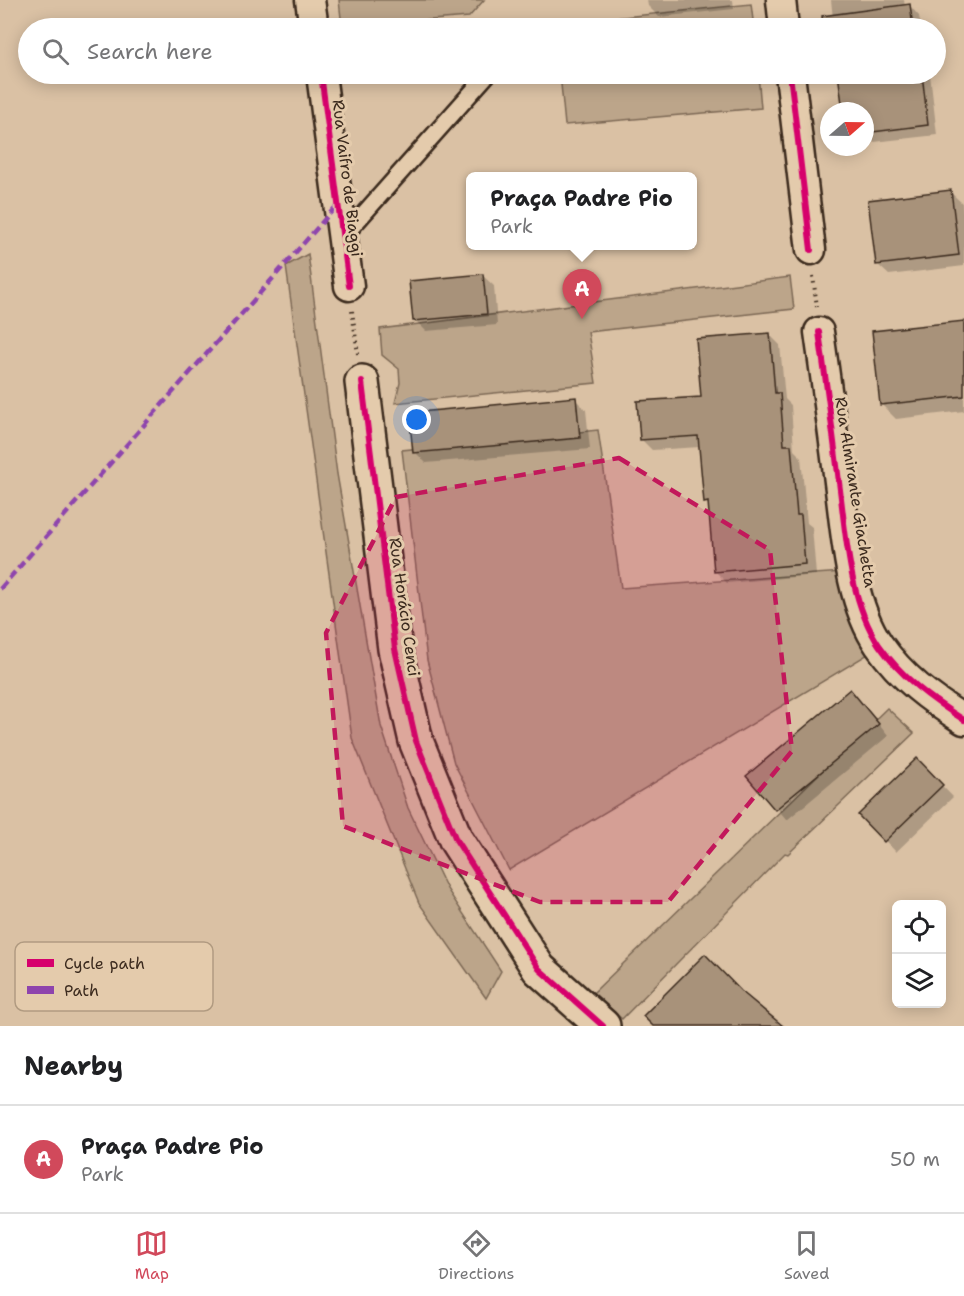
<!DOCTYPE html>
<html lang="en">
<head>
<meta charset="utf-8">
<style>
	body { margin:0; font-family:"Shantell Sans",sans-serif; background:#f2f2f2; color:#202124 }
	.controls { position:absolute; right:18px; bottom:18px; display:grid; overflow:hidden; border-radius:9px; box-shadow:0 3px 15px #0003 }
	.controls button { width:54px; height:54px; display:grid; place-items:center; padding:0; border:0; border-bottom:2px solid #e0e0e0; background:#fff; color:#202124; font:30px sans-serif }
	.compass { position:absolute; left:820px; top:102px; width:54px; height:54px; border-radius:50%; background:#fff; box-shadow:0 3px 15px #0003; rotate:70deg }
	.you { position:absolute; left:417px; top:420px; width:21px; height:21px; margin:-15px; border:4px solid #fff; border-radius:50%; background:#1a73e8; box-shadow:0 0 0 9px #1a73e833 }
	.badge { display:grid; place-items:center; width:39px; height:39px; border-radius:50%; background:#d1495b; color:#fff; font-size:20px; font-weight:700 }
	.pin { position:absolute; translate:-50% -50px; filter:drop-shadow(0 2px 3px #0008) }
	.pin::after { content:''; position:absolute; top:32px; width:21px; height:18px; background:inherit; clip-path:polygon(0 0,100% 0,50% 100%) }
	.popup { position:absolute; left:466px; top:172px; width:231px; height:78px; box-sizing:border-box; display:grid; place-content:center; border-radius:9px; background:#fff; filter:drop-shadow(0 2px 4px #0005); font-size:20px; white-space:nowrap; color:#757577 }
	.popup b { font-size:22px; color:#202124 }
	.popup::after { content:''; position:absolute; left:50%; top:100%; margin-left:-12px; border:12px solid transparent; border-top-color:#fff }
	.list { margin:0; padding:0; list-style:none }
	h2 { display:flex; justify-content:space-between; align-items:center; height:78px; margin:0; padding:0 24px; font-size:26px }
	h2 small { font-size:20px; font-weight:400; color:#757577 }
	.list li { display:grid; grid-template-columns:39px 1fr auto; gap:18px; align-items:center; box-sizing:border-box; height:108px; padding:0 24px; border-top:2px solid #e0e0e0 }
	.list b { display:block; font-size:22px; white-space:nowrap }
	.list p { margin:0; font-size:20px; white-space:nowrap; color:#757577 }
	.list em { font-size:20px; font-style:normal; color:#757577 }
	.icon { flex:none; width:33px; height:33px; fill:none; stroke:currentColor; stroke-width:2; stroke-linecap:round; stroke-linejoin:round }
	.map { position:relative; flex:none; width:964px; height:1026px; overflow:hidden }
	.search { position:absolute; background:#fff; box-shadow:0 3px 15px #0003; left:18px; right:18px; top:18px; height:66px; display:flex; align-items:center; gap:15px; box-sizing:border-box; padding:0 21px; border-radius:33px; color:#757577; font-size:22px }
	.sheet { height:186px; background:#fff }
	nav { display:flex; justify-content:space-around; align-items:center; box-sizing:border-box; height:84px; border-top:2px solid #e0e0e0; background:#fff; font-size:16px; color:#757577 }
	nav a { display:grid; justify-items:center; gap:3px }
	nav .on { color:#d1495b }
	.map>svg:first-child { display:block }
	.green { fill:#bca58a; stroke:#7c6854; stroke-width:1.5 }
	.shadow { fill:#0003 }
	.building { fill:#a8927a; stroke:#3b2a1e; stroke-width:1.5 }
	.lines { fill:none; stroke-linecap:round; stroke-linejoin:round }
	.lane-casing { stroke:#3b2a1e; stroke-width:20 }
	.street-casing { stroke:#3b2a1e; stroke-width:33 }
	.secondary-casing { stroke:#3b2a1e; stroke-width:38 }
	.path { stroke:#3b2a1e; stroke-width:4; stroke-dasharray:1.5 4.5; stroke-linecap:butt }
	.lane { stroke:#e4cbac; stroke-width:15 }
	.street { stroke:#e4cbac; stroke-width:28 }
	.secondary { stroke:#e4cbac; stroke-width:33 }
	.quiet { stroke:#8e44ad; stroke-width:4.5; stroke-dasharray:9 4.5; stroke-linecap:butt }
	.cycleway-casing { stroke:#e4cbac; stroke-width:10 }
	.cycleway { stroke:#d6006c; stroke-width:6 }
	.marked { fill:#c2185b; fill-opacity:0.2; stroke:#c2185b; stroke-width:4.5; stroke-dasharray:12 8; stroke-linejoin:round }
	.labels { text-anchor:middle; stroke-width:6; stroke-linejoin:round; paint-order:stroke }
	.street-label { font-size:16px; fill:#3b2a1e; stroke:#e4cbac }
	.key { fill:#e4cbac; stroke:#b19b81; stroke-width:1.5 }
	.key-label { font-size:16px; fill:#3b2a1e }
</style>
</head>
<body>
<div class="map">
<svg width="964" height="1026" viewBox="0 0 964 1026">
	<rect width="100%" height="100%" fill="#dac1a4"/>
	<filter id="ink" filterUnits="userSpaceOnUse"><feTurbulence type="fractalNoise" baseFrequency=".0167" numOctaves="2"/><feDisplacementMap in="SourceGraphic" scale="12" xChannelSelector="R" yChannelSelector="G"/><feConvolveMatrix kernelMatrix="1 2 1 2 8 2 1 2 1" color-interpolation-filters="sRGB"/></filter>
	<g filter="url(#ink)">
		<path class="green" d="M339 0H484L469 17 342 27Z
			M751 4 754 28H555V24Z
			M560 74H758L761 108 565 125Z
			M308 254 337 474 381 726 408 808 447 889 501 971 486 998 419 903 352 738 286 266Z
			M790 277 794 309 588 332 596 383 395 403 400 383 399 369 382 355 380 329Z
			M598 430 621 588 843 572 870 653 509 870 454 763 427 660 402 450Z
			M887 708 914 733 788 854 785 853 622 1019 593 993Z"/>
		<path class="shadow" d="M647 0H733L734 9 659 17 648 6Z
			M831 0H904L905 6H910L919 16 921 28H834Z
			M840 74H930L937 135 865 143V111H844Z
			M950 192 962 203 964 223V266L889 275 877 264Z
			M482 275 494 286 497 325 426 331 415 320Z
			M964 323V411L896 419 881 404Z
			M769 334 780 345 785 399 791 405 794 450 801 457 807 523 812 527 816 575 727 583 716 572 710 506 705 502 700 447 652 450 641 439 703 399Z
			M575 399 586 410 590 449 426 463 415 452Z
			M861 702 888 736 787 820 749 776Z
			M917 760 953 797 896 852 860 815Z"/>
		<path class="building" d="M910 4 913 28H823L822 16Z
			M838 74H922L928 125 865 133V111H843Z
			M951 190 959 255 876 265 868 200Z
			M483 274 487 314 413 321 409 281Z
			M964 321V396L880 405 872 331Z
			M770 333 775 393H780L784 445H791L797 515H801L805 564 714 572 708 502 704 503 698 436 640 440 637 401 701 397 696 339Z
			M576 397 580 438 413 453 409 413Z
			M850 689 879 724 775 810 746 776Z
			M917 758 943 785 884 842 858 815Z
			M705 954 741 991 783 1026H653L643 1016Z"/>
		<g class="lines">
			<g class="lane-casing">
				<path id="lane" d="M343 237 488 74"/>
			</g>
			<g class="street-casing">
				<path id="street" d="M310 0 314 28
					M781 0 784 28
					M321 74 349 286
					M790 74 811 250
					M819 332C826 382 833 432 839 482 846 534 849 601 879 645 902 678 931 699 964 720"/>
			</g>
			<g class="secondary-casing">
				<path id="secondary" d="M362 382 395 649 416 741 456 840 539 969 603 1026"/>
			</g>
			<path class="path" d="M813 276 817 307
				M352 311 358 354"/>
			<use href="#lane" class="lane"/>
			<use href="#street" class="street"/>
			<use href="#secondary" class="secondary"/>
			<path class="quiet" d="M0 589 339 203"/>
			<g class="cycleway-casing">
				<path id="cycleway" d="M321 74 349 286
					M790 74 811 250
					M819 332C826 382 833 432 839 482 846 534 849 601 879 645 902 678 931 699 964 720
					M362 382 395 649 416 741 456 840 539 969 603 1026"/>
			</g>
			<use href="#cycleway" class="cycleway"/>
		</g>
	</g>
	<path class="marked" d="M619 458 770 550 792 751 668 902H540L343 826 326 633 396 497Z"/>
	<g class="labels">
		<g class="street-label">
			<text transform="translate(348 178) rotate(83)" y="6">Rua Vaifro de Biaggi</text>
			<text transform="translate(856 492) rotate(81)" y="6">Rua Almirante Giachetta</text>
			<text transform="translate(405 607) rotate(82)" y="6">Rua Horácio Cenci</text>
		</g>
	</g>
	<rect x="15" y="942" width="198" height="69" rx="9" class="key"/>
	<rect x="27" y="959" width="27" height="8" fill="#d6006c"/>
	<rect x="27" y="986" width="27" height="8" fill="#8e44ad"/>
	<g class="key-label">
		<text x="64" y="969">Cycle path</text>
		<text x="64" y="996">Path</text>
	</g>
</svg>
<div class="controls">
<button><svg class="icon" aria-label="locate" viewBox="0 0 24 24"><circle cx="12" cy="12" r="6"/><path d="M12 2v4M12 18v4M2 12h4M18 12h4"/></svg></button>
<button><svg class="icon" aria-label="layers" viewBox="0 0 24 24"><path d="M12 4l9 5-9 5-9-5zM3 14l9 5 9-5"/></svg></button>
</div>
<svg class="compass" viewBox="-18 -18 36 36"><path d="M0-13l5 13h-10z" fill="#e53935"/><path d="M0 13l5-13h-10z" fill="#757577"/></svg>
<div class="you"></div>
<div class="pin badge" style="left:582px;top:319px">A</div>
<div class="popup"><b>Praça Padre Pio</b>Park</div>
<div class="search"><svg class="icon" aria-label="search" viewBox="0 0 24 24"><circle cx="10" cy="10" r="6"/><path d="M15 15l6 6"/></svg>Search here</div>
</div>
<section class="sheet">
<h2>Nearby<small></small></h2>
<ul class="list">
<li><span class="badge">A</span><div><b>Praça Padre Pio</b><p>Park</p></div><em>50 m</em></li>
</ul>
</section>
<nav>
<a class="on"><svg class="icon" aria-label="map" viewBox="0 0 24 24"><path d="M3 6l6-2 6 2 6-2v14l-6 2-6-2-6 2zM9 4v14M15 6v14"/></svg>Map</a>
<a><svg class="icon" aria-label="directions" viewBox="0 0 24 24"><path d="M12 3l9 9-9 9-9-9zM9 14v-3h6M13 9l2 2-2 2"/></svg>Directions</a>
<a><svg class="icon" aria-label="saved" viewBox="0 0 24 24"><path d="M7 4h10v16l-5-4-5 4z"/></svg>Saved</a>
</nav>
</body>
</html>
